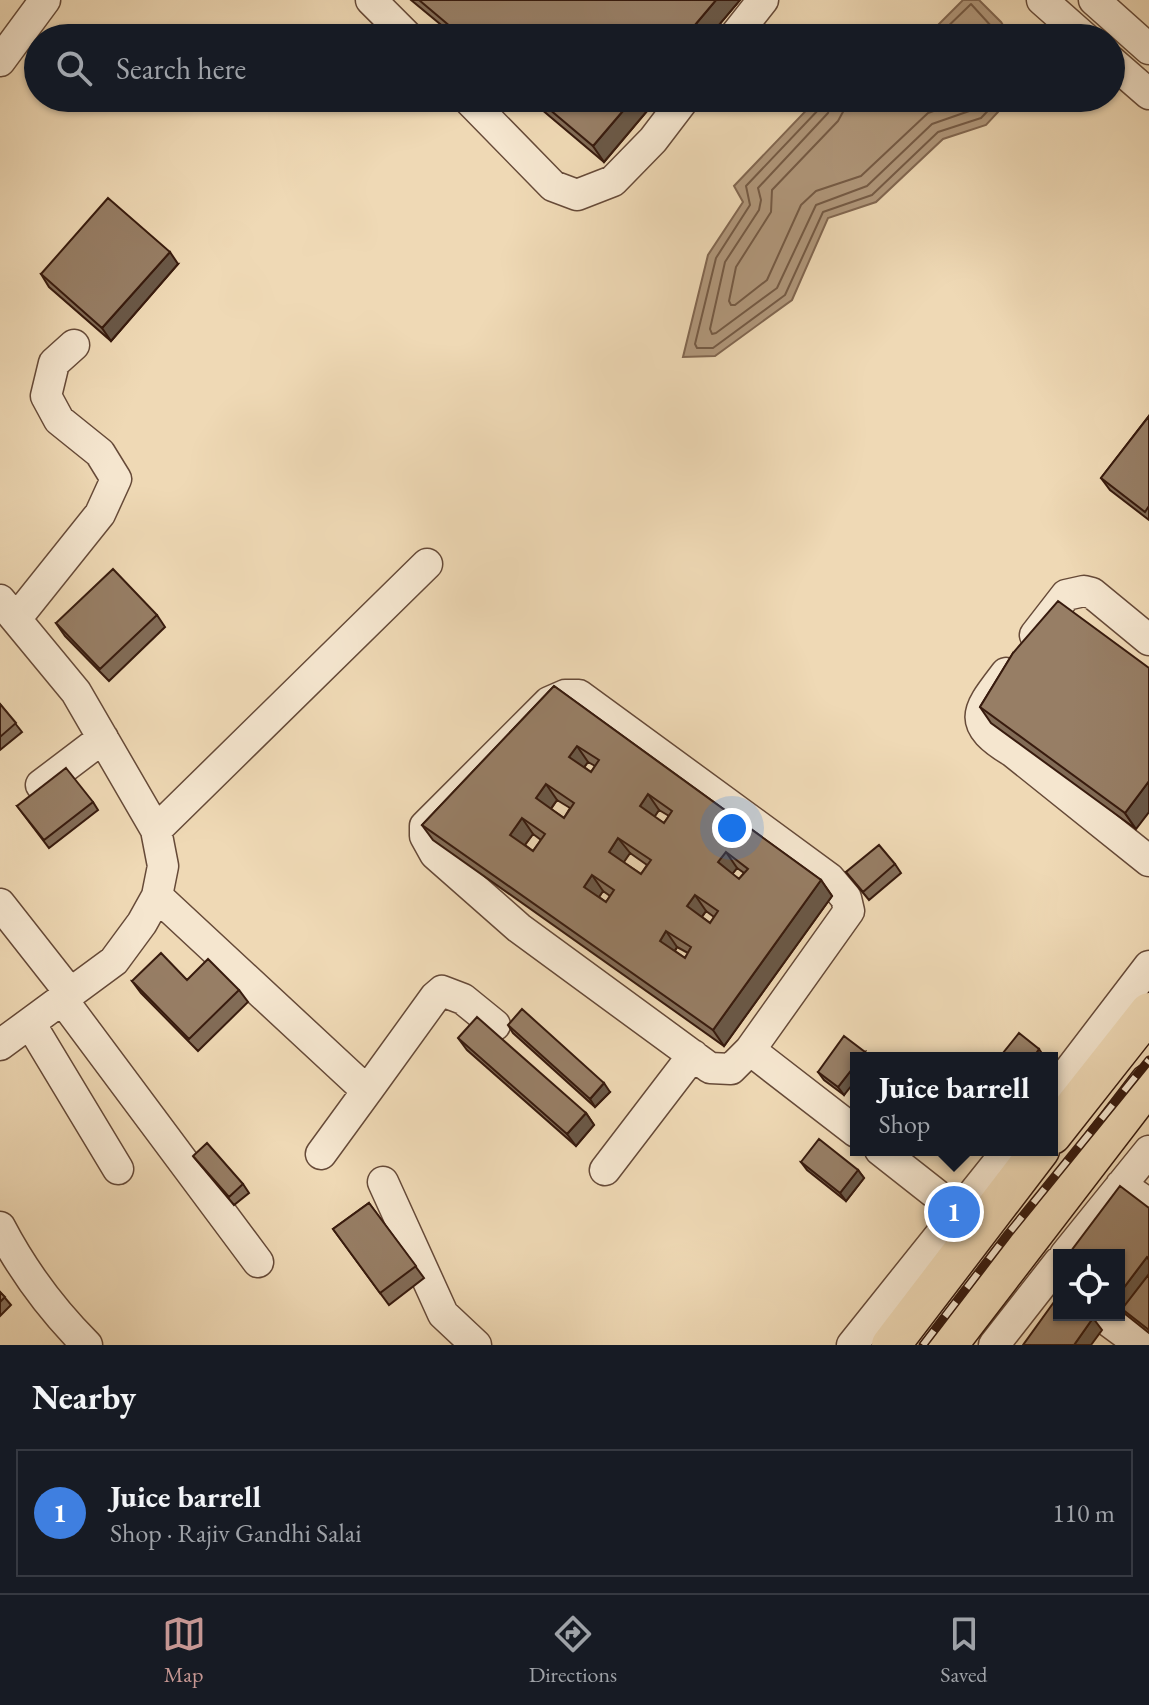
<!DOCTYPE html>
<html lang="en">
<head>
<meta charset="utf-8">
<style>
	body { margin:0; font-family:"EB Garamond",serif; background:#242831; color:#f1f3f6 }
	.controls { position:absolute; right:24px; bottom:24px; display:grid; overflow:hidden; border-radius:0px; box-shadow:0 2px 6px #0004 }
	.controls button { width:72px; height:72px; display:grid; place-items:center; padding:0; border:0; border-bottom:2px solid #363941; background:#171b24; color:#f1f3f6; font:40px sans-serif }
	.you { position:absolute; left:732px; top:828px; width:28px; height:28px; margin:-20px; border:6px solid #fff; border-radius:50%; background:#1a73e8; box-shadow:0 0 0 12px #1a73e833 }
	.badge { display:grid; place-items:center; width:52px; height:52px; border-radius:50%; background:#c59692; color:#fff; font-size:26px; font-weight:700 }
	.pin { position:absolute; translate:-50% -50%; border:4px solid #fff; box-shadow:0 2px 8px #0006 }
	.popup { position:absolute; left:850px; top:1052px; width:208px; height:104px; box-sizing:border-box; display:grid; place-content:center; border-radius:0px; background:#171b24; filter:drop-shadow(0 2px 6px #0005); font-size:26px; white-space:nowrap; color:#9ea1a6 }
	.popup b { font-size:30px; color:#f1f3f6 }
	.popup::after { content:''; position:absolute; left:50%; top:100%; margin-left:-16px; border:16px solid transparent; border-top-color:#171b24 }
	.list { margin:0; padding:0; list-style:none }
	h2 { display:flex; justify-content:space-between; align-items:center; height:104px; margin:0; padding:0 32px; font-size:34px }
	h2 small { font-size:26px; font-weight:400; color:#9ea1a6 }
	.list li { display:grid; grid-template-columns:52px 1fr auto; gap:24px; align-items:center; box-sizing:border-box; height:128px; margin:0 16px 16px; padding:0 16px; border:2px solid #363941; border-radius:0px }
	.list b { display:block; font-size:30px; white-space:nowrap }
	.list p { margin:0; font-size:26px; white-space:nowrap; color:#9ea1a6 }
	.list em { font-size:26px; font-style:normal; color:#9ea1a6 }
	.icon { flex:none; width:44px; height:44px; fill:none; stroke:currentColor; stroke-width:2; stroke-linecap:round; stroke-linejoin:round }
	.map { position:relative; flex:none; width:1149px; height:1345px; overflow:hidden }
	.search { position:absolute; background:#171b24; box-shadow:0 2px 6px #0004; left:24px; right:24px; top:24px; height:88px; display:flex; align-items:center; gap:20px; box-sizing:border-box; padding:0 28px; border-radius:44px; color:#9ea1a6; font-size:30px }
	.sheet { height:248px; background:#171b24 }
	nav { display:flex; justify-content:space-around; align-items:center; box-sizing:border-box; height:112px; border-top:2px solid #363941; background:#171b24; font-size:22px; color:#9ea1a6 }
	nav a { display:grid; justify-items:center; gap:4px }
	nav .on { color:#c59692 }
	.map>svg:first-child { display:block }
	.water { fill:#b1987c; stroke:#816650; stroke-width:2 }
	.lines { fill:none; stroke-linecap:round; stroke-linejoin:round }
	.shore { stroke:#745a45; stroke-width:2 }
	.minor-casing { stroke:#664a38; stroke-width:33 }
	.major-casing { stroke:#381b0e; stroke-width:41 }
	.minor { stroke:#f5e6cf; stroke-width:30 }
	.major { stroke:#efd9b5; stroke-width:38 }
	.rail-casing { stroke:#381b0e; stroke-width:9 }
	.rail { stroke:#f5e6cf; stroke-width:6; stroke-dasharray:18; stroke-linecap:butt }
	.wall { fill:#826c57; stroke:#381b0e; stroke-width:2; fill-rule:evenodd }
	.shaded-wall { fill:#6a5847; stroke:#381b0e; stroke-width:2 }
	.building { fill:#977e65; stroke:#381b0e; stroke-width:2; fill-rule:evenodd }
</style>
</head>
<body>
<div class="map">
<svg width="1149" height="1345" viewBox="0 0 1149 1345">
	<rect width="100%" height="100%" fill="#efd9b5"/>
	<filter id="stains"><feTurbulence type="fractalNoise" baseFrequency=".0025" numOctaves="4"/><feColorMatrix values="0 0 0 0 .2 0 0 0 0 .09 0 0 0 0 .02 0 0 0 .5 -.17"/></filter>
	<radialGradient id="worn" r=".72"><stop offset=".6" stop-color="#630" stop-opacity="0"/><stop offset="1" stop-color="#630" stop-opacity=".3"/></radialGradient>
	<path class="water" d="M963 0H979L1001 22 1011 38H925Z
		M818 98H1011L986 125 943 139 876 202 828 218 792 300 715 356 683 357 708 255 743 202 734 186Z"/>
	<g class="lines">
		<path class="shore" d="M936 38 971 4 1002 38
			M823 98 821 107 746 186 750 205 716 258 695 344 697 348H713L785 295 823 212 872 195 938 132 981 118 1000 98
			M833 98 828 113 758 188 761 200 759 210 725 262 710 329 712 334 716 333 777 288 816 205 867 186 932 124 975 109 986 98
			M845 98 844 110 838 121 772 190 771 212 736 267 729 301 731 305H735L767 280 801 205 816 191 861 176 928 113 970 98"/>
		<g class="minor-casing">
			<path id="minor" d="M371 0 409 38
				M1042 0 1085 38
				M1094 0 1149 49
				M733 38 763 0
				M0 61 45 0
				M1111 61 1149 94
				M467 98 553 186 577 195 613 181 653 140 685 98
				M0 600 76 692 156 830 163 866 157 896 142 923 114 961 0 1045
				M16 619 100 514 116 479 100 453 59 420 46 396 54 363 74 345
				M1035 635 1066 595 1084 591 1092 593 1149 640
				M1006 673C977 711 965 723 1013 752L1149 861
				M565 695H579L829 878 846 898 849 911 750 1050 731 1069 710 1068 519 928 435 854 425 836V826L549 702Z
				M41 785 103 738
				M156 830 427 564
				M157 896 367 1091 435 997 442 991 463 999 495 1025
				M0 904 70 993
				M62 999 258 1262
				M30 1023 118 1169
				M750 1050 856 1132
				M1052 1093 1149 966
				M880 1150 960 1213
				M321 1154 367 1091
				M605 1170 693 1055
				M383 1182 443 1314 476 1345
				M1121 1185 1149 1204
				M0 1227C23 1271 52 1310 87 1345
				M1065 1255 1149 1151
				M1100 1315 1141 1345
				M852 1345 1008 1150
				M994 1345 1059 1262"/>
		</g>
		<g class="major-casing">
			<path id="major" d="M1052 1135 1149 1012
				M891 1345 1040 1150
				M948 1345 1149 1083"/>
		</g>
		<use href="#minor" class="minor"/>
		<use href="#major" class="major"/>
		<g class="rail-casing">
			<path id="rail" d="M923 1345 1008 1234 1149 1060"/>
		</g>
		<use href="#rail" class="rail"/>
	</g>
	<path class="wall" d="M411 0H740L708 38H457Z
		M528 98H658L604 162Z
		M178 264 111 341 49 287 41 274Z
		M1149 416V520L1110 490 1101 478Z
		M157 615 165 627 109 681 65 636 56 623Z
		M1013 653 1136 829 991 723 980 707Z
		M554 686 821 880 832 896 724 1046 433 840 422 825ZM588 762 595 766 591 772 584 767ZM557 800 570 808 564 818 551 809ZM659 810 669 816 664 823 654 817ZM533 834 541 840 533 851 525 845ZM630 853 647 865 641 874 623 862ZM737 868 744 873 739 879 732 874ZM603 891 610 896 606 902 599 897ZM706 911 714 917 710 923 702 917ZM677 947 688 953 685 958 675 951Z
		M0 704 22 732 0 750Z
		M93 802 98 810 49 848 17 806Z
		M895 864 901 873 869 900 846 872Z
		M132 981 239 990 248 1002 198 1051 141 993Z
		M508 1025 610 1092 595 1107 513 1033Z
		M458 1038 586 1113 594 1125 576 1146 467 1050Z
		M865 1052 844 1095 824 1080 818 1072Z
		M193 1156 243 1184 249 1193 234 1205Z
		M801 1162 858 1170 864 1178 846 1201 807 1170Z
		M369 1203 424 1278 389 1305 333 1229Z
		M1149 1208V1333L1119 1309V1255Z
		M0 1292 11 1305 0 1316Z"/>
	<path class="shaded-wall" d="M716 0H740L708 38H684Z
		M634 98H658L604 162 593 146Z
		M170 252 178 264 111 341 102 328Z
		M577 746 588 762 580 773 569 757Z
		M1149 781V812L1136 829 1125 813Z
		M546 784 557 800 547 814 536 798Z
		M648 794 659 810 651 822 640 806Z
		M522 818 533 834 521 850 510 835Z
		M618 838 630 853 620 868 609 852Z
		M726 852 737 868 729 878 718 862Z
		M592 875 603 891 595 903 584 887Z
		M821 880 832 896 724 1046 713 1030Z
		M695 895 706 911 698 922 687 906Z
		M666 931 677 947 671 957 660 941Z
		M1039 1049 1045 1058H1033Z
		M865 1052 869 1058H861Z
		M856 1064V1080L844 1095 838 1087Z
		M604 1083 610 1092 595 1107 590 1099Z
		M586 1113 594 1125 576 1146 567 1134Z
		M858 1170 864 1178 846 1201 840 1193Z
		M1147 1257 1149 1260V1278L1122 1309 1123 1312 1119 1306V1294Z
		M1093 1318 1102 1330 1091 1345H1074Z"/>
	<path class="building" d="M419 0H716L684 38H464Z
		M536 98H634L593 146Z
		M108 198 170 252 102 328 41 274Z
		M1149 416V506L1145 512 1101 478Z
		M113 569 157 615 100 669 56 623Z
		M1058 601 1149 668V781L1125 813 980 707 1013 653Z
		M554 686 821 880 713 1030 422 825ZM577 746 599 760 591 772 569 757ZM546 784 574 803 564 818 536 798ZM648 794 672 811 664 823 640 806ZM522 818 545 834 533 851 510 835ZM618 838 651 860 641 874 609 852ZM726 852 748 869 739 879 718 862ZM592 875 614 890 606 902 584 887ZM695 895 718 911 710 923 687 906ZM666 931 691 947 685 958 660 941Z
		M0 704 16 723 0 737Z
		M66 768 93 802 44 840 17 806Z
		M879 845 895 864 863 892 846 872Z
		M161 953 187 980 208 959 239 990 189 1039 132 981Z
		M522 1009 604 1083 590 1099 508 1025Z
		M477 1017 586 1113 567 1134 458 1038Z
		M1019 1033 1039 1049 1033 1058H999Z
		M844 1036 865 1052 861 1058H856V1064L838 1087 818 1072Z
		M819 1139 858 1170 840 1193 801 1162Z
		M207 1143 243 1184 229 1197 193 1156Z
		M1120 1186 1149 1208V1259L1147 1257 1119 1294V1255H1068Z
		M369 1203 416 1266 380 1293 333 1229Z
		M1149 1274V1330L1122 1309Z
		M0 1292 5 1297 0 1302Z
		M1059 1295V1315H1089L1093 1318 1074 1345H1023Z"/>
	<rect width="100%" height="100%" filter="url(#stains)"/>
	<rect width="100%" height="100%" fill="url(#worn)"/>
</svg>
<div class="controls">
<button><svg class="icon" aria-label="locate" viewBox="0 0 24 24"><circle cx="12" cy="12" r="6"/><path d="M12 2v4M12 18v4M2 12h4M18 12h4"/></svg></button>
</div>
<div class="you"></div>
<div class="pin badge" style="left:954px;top:1212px;background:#3f7fe0">1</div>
<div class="popup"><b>Juice barrell</b>Shop</div>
<div class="search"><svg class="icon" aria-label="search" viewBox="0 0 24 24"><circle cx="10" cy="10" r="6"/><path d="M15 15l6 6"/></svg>Search here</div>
</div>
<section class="sheet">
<h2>Nearby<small></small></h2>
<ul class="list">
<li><span class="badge" style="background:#3f7fe0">1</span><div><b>Juice barrell</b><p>Shop · Rajiv Gandhi Salai</p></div><em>110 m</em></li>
</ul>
</section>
<nav>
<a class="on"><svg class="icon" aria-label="map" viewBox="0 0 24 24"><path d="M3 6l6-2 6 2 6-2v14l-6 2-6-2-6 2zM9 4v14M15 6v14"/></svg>Map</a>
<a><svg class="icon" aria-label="directions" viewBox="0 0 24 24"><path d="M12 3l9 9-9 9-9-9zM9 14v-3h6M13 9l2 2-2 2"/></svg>Directions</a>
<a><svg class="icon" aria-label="saved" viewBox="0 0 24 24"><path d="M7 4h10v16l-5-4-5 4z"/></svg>Saved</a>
</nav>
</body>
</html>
